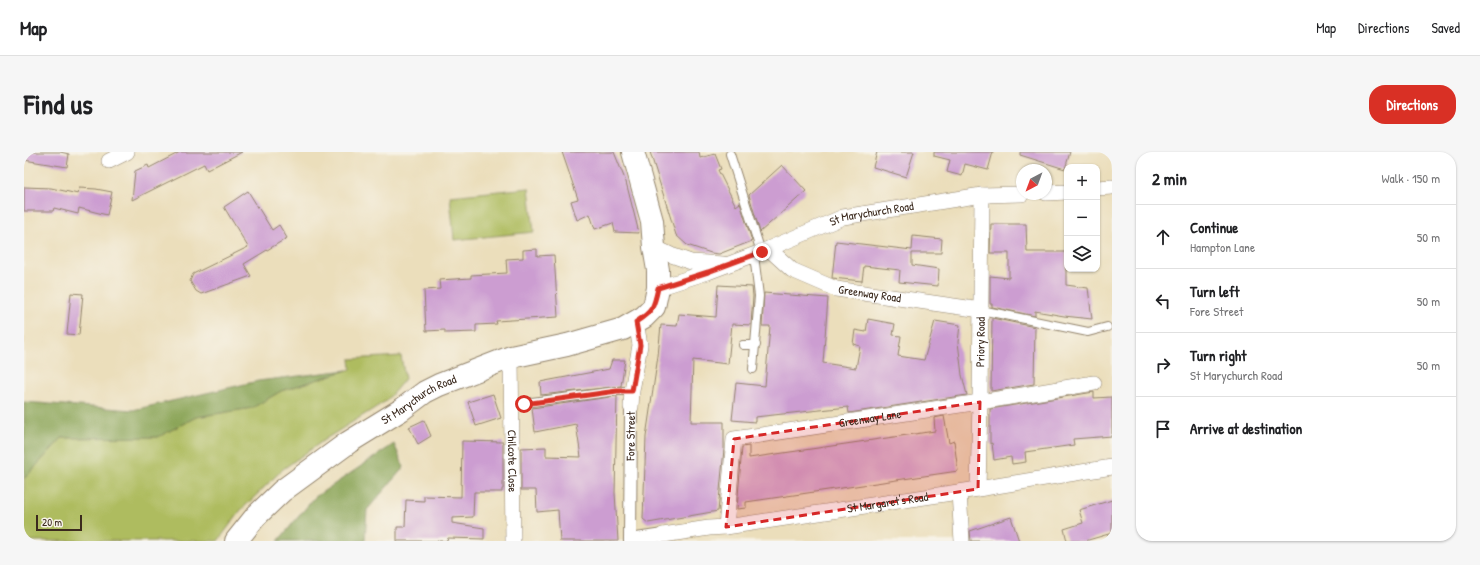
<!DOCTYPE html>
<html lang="en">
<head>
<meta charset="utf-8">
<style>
	body { margin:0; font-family:"Patrick Hand",sans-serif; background:#f6f6f6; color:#202124 }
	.controls { position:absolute; right:12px; top:12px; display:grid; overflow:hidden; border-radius:8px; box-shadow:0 1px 3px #0004 }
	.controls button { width:36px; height:36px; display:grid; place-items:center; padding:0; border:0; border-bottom:1px solid #e0e0e0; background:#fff; color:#202124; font:20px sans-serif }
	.compass { position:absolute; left:992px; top:12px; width:36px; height:36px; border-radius:50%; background:#fff; box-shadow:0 1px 3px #0004; rotate:221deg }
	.scale { position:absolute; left:12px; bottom:10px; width:46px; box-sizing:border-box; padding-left:4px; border:2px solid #3b2a1e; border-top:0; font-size:11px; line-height:14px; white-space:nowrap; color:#3b2a1e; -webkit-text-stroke:3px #f7f3e8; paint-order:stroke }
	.stop { position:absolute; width:12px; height:12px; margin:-9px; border:3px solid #d93025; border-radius:50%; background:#fff }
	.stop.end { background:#d93025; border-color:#fff; box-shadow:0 1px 4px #0008 }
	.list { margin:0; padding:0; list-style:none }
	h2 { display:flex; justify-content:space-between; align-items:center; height:52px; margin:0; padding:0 16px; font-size:17px }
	h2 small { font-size:13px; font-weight:400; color:#757577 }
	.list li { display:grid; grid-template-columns:26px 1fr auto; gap:12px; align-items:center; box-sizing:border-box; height:64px; padding:0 16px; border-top:1px solid #e0e0e0 }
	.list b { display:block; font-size:15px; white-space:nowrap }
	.list p { margin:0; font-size:13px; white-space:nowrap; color:#757577 }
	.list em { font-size:13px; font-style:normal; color:#757577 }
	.icon { flex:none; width:22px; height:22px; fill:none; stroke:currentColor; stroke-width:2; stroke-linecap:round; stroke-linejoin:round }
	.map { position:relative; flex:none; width:1088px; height:389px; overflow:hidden; border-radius:16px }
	header { display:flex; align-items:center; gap:24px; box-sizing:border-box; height:56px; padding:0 20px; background:#fff; border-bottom:1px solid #e0e0e0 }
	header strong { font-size:19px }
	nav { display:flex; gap:22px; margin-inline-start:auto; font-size:14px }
	.intro { display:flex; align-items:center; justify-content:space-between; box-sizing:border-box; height:96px; padding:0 24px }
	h1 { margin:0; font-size:28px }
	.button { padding:10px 18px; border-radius:16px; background:#d93025; color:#fff; font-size:14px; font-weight:700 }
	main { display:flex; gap:24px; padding:0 24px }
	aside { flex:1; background:#fff; border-radius:16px; box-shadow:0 1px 3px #0004 }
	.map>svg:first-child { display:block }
	.green { fill:#aebc5f; stroke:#74733e }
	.forest { fill:#8aa456; stroke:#62673a }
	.building { fill:#cc9dd1 }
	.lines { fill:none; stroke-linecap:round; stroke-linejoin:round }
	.service-casing { stroke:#93846c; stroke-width:10 }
	.pedestrian-casing { stroke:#93846c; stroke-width:14 }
	.minor-casing { stroke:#93846c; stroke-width:16 }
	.primary-casing { stroke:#93846c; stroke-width:24 }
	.service { stroke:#fff; stroke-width:8 }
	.pedestrian { stroke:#fff; stroke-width:12 }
	.minor { stroke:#fff; stroke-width:15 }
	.primary { stroke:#fff; stroke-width:22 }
	.route { stroke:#d93025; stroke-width:5 }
	.marked { fill:#d62828; fill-opacity:0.2; stroke:#d62828; stroke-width:3; stroke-dasharray:8 5; stroke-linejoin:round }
	.labels { text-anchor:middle; stroke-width:4; stroke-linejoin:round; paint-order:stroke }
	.street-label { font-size:12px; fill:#3b2a1e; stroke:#f7f3e8 }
</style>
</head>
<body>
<header>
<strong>Map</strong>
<nav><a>Map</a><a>Directions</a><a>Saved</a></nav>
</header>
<div class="intro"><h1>Find us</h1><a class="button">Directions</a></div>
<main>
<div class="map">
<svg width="1088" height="389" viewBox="0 0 1088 389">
	<rect width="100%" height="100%" fill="#f7f3e8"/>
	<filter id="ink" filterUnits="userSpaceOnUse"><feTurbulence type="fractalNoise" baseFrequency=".025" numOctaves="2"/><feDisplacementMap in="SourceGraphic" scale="8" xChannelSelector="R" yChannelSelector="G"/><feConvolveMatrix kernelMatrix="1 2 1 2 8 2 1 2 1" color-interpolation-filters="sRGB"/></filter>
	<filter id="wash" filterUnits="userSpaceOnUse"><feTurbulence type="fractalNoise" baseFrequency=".012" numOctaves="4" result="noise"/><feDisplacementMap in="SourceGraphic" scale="16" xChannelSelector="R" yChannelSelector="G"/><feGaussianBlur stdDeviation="0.9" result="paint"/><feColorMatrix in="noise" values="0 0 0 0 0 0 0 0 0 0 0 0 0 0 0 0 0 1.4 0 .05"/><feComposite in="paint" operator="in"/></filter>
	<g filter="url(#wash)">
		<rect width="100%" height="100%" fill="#ebdebb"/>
		<path class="green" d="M505 36 510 80 430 88 426 44Z
			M377 204 381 227 362 249 303 286 259 317 216 359 194 389H0V327L38 286 134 285 172 265 228 256 257 239 327 217 326 207Z"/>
		<path class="forest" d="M323 218 257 239 228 256 172 265 134 285 38 286 0 327V250L109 258 234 229Z
			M370 292 380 315 343 358 341 389H254L291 345Z"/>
		<g id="blocks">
			<path class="building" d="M0 0H36L45 2 43 15 0 8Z
				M156 0H218L183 18 180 12 108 48 111 19 124 13 125 16Z
				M538 0H590L602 30 615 81 591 80 589 71 571 77 566 62 553 68 547 49 554 47Z
				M626 0H675L676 6 691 2 697 17 694 18 712 54 716 51 728 89 695 102 687 101 663 93 652 83Z
				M853 0H890L882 25 849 15Z
				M910 0H969L964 18 941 12 938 24 923 20 926 8 910 4Z
				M996 0H1046L1041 17 996 3Z
				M758 13 782 39 736 80 725 43Z
				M0 35 27 36 54 42 55 36 72 37 88 40 83 63 55 56 54 62 30 56 29 59H0Z
				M224 39 248 78 255 73 263 86 220 112 227 124 177 142 172 139 166 129 169 122 224 95 200 55Z
				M967 72H1002L1003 100H1042V133L1064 136 1068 167 1040 164 1011 159V164L968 155V152H966V124L985 126V101H966Z
				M889 84 918 87 917 101H888V113L915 117 914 134 875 130 876 118 840 114 838 129 808 126 812 89 888 98Z
				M513 97V104L530 103 534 165 472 169 473 172 452 173V180L421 181V178L402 179 400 138 416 137 415 128 447 126V123L483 121 482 107 499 106V98Z
				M694 133 728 135 729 144 727 173 708 172 704 212 669 208 667 270H700V297L694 359 624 371 619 367 622 285 634 204 637 173 653 174 655 162 692 165Z
				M47 141 59 142 55 183 43 182Z
				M740 141 804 146 799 211 832 216 836 194 829 192 831 178 842 180 844 167 871 172 869 183 877 184 874 204 900 208 911 169 936 173 934 190 938 223 943 243 825 261 824 255 731 265V270L708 268 712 231 741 234 746 174H738Z
				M968 166 1011 175 1010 232 967 239Z
				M588 208H601L597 234 517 243 516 230 585 217Z
				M1070 240V246L1088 245V284L1049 287 1050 293 1001 300 1002 310 988 312 987 305 970 308 968 291 966 292V257Z
				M469 242 477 266 452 274 444 250Z
				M593 244 591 341 594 389H536L534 358 513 360 512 338H497V296L522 295V304L557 305 552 272 511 280 508 256Z
				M920 264 925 291 930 289 934 319 722 350V356L713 357 718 295 725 294V306L911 279 910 266Z
				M400 268 407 284 394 292 385 275Z
				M438 289 479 290V337H478V340H450L449 365 428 366V371L460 376V387L424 386 423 389H373V375H381L382 348 400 349V344L437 345Z
				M1088 348V381L1061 389H1043L1040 377 1059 371 1055 358Z
				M987 365 995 389H947L946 379Z"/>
		</g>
	</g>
	<g filter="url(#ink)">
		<use href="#blocks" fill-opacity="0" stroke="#93846c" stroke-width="1"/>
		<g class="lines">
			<g class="service-casing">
				<path id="service" d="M706 2 737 100
					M957 158 1064 180 1083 175
					M719 193H732
					M729 217 735 144 730 103
					M500 251 593 239H608"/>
			</g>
			<g class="pedestrian-casing">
				<g id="pedestrian">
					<path d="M606 388 639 383"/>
					<path id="s1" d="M606 389 607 255"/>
				</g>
			</g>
			<g class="minor-casing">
				<g id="minor">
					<path d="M85 9 103 0"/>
					<path d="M1073 36 1088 35"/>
					<path d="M1022 41 1043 40"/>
					<path d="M630 95 647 103 667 110 699 112"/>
					<path id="s2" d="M745 97 768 118 812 137 957 158"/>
					<path id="s3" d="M634 136 684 120 737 100 819 65 958 43 998 42"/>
					<path id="s4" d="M487 205 489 389"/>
					<path d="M607 255 608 239 616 193 612 170"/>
					<path id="s5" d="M954 337 956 250 958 43"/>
					<path d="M935 340 938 389"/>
					<path id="s6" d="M702 375 710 287 956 250 1070 231"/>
					<path id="s7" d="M639 383 685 376 702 375 954 337 1088 315"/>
				</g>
			</g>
			<g class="primary-casing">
				<g id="primary">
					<path id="s8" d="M212 389 232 364 258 339 325 290 377 258 401 240 415 233 487 205 543 193 599 177 620 165 630 155 634 136V118L630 95 628 69 609 0"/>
				</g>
			</g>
			<use href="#service" class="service"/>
			<use href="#pedestrian" class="pedestrian"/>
			<use href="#minor" class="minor"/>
			<use href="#primary" class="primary"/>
		</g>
	</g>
	<g class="lines" filter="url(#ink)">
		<path class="route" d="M500 252 593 239H608L616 193 612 170C629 159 630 155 634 136L684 120 738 100"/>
	</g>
	<path class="marked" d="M956 250 954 337 702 375 710 287Z"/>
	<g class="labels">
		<g class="street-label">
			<text dy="4" stroke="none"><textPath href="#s3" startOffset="227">St Marychurch Road</textPath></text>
			<text dy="4" stroke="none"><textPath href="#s2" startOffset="113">Greenway Road</textPath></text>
			<text dy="4" stroke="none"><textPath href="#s5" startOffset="147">Priory Road</textPath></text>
			<text dy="4" stroke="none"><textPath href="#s8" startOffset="233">St Marychurch Road</textPath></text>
			<text dy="4" stroke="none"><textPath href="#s6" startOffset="226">Greenway Lane</textPath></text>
			<text dy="4" stroke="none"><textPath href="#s1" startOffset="105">Fore Street</textPath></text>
			<text dy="4" stroke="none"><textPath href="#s4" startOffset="104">Chilcote Close</textPath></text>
			<text dy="4" stroke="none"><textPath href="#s7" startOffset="227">St Margaret's Road</textPath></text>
		</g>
	</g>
</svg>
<div class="controls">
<button>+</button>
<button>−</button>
<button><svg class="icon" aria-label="layers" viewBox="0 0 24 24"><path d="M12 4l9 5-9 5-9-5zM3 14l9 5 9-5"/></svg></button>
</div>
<svg class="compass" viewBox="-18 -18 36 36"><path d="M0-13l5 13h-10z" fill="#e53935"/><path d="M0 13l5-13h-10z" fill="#757577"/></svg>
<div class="scale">20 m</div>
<div class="stop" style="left:500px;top:252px"></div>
<div class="stop end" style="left:738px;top:100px"></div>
</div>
<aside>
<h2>2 min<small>Walk · 150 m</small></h2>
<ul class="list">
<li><svg class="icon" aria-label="ahead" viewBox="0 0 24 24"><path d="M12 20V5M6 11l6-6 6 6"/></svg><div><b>Continue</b><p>Hampton Lane</p></div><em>50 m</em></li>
<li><svg class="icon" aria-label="left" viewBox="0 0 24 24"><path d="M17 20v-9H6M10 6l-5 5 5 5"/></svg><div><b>Turn left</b><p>Fore Street</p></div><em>50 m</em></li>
<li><svg class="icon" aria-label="right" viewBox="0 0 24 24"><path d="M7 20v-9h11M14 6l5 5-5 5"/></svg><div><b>Turn right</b><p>St Marychurch Road</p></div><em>50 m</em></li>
<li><svg class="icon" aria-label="arrive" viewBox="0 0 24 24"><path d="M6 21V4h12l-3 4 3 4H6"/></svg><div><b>Arrive at destination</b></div></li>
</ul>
</aside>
</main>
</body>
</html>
